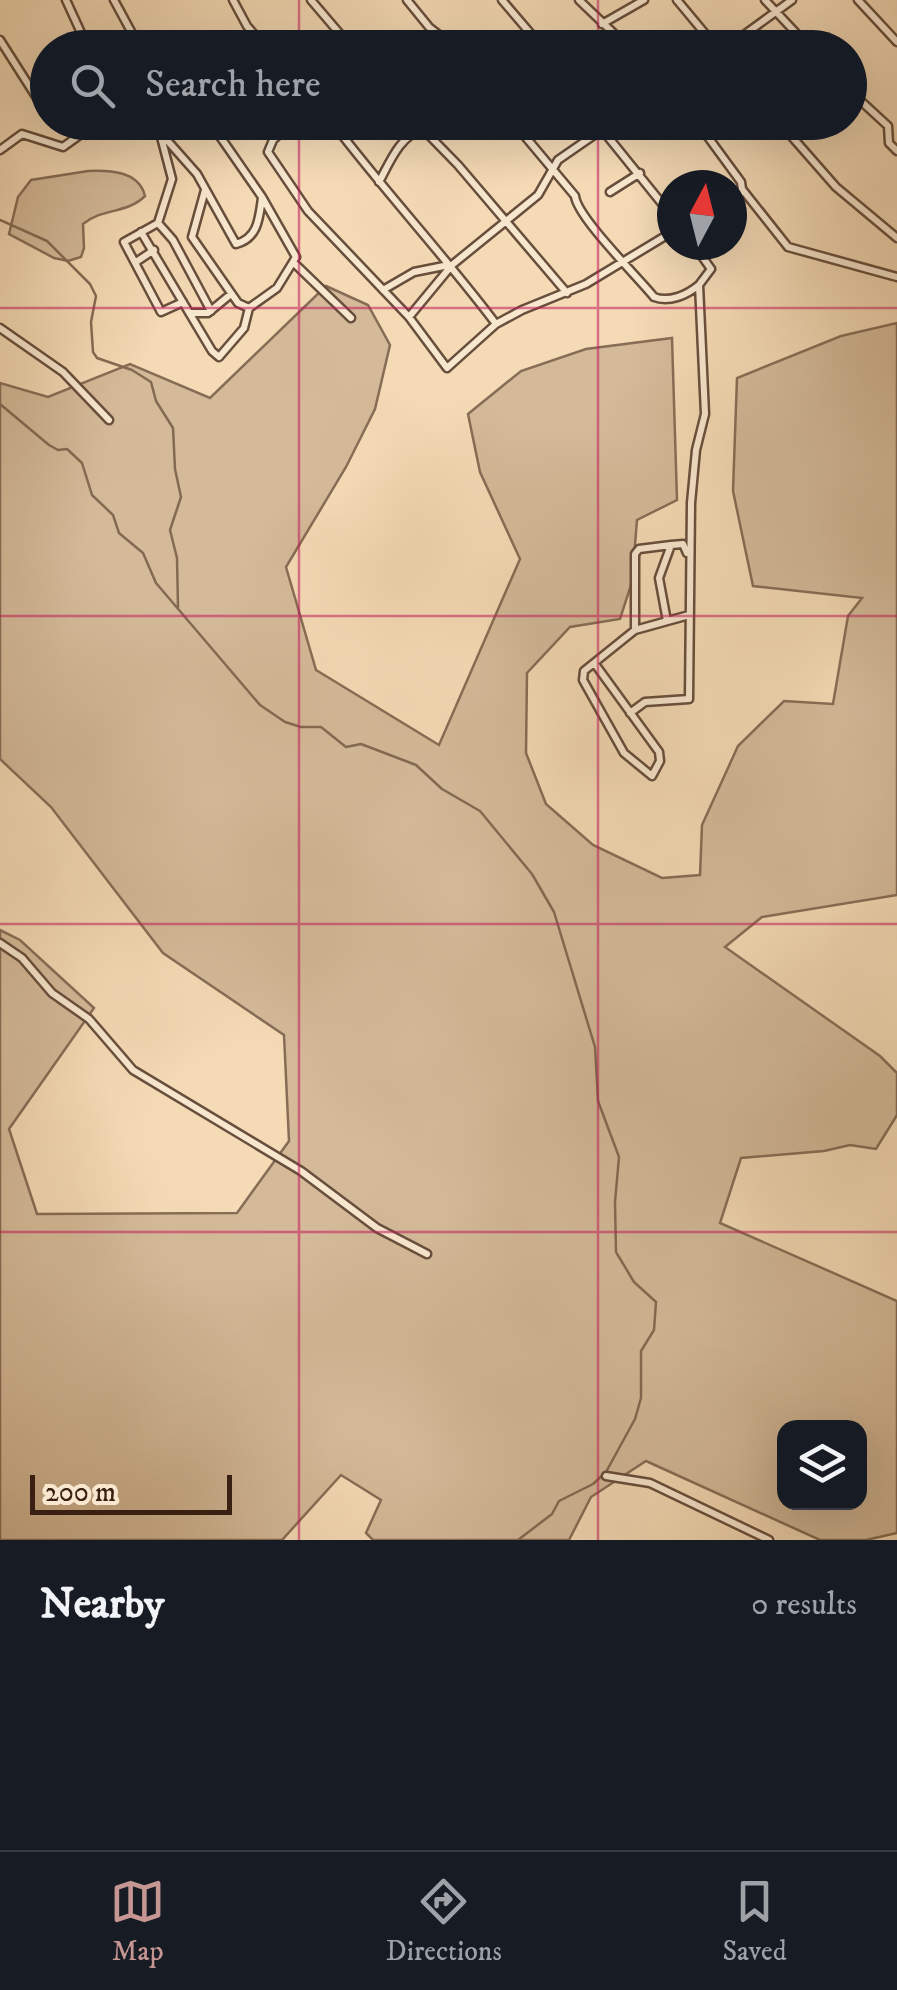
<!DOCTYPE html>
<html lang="en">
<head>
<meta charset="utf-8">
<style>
	body { margin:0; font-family:"IM FELL DW Pica",serif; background:#242831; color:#f1f3f6 }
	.controls { position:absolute; right:30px; bottom:30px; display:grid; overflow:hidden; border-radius:20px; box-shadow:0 10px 40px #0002 }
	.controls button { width:90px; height:90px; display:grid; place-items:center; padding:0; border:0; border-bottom:2px solid #363941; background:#171b24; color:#f1f3f6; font:50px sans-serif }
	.compass { position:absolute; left:657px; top:170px; width:90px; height:90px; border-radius:50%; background:#171b24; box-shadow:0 10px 40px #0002; rotate:7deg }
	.scale { position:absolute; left:30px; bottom:25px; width:202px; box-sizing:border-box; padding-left:10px; border:5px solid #3a2013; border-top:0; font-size:28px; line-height:35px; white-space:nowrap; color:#3a2013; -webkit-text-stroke:8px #f8e7cf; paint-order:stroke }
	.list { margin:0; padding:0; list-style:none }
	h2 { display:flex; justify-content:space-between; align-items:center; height:130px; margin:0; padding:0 40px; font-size:42px }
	h2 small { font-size:32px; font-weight:400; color:#9ea1a6 }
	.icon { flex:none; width:55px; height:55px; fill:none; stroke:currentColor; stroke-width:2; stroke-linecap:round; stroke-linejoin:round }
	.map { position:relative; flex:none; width:897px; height:1540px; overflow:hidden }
	.search { position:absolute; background:#171b24; box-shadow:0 10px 40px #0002; left:30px; right:30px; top:30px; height:110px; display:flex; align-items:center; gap:25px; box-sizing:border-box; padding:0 35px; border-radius:55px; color:#9ea1a6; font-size:38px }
	.sheet { height:310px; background:#171b24 }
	nav { display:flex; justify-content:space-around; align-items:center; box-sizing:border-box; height:140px; border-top:2px solid #363941; background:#171b24; font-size:28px; color:#9ea1a6 }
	nav a { display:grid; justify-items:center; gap:5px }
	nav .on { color:#c59692 }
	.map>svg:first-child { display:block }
	.green { fill:#d4ba99; stroke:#876d56; stroke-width:2.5; fill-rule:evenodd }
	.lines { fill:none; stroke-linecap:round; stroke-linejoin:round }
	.stream { stroke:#846a53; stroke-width:2.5 }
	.street-casing { stroke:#684e3c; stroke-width:11 }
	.street { stroke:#f8e7cf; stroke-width:6 }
	.grid { fill:none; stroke:#c2185b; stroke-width:2.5; stroke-opacity:0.55 }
</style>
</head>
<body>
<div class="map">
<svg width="897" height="1540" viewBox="0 0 897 1540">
	<rect width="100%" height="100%" fill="#f4dab5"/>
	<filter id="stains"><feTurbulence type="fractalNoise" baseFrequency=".002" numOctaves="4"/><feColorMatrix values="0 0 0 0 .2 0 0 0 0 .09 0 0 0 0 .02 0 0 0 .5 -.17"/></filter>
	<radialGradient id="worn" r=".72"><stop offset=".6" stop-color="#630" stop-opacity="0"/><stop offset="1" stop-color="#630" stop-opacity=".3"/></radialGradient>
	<path class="green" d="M88 171C110 170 139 171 145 196 127 214 102 208 83 224L84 248 81 257 68 261 54 258 9 234 18 197 31 180Z
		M326 286 368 305 390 345 375 409 346 467 286 567 316 670 439 745 520 559 480 472 468 414 521 371 586 349 672 338 677 500 637 520 632 582 620 619 570 627 527 673 526 753 546 804 593 845 662 878 700 875 702 825 738 746 784 701 833 704 848 616 862 598 753 586 733 491 737 378 841 336 897 323V895L762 917 725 947 880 1056 897 1073V1115L876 1149 850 1145 824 1151 741 1158 720 1223 897 1301V1533L866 1540H820L646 1461 591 1497 569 1540H373L366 1533 381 1500 341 1475 282 1540H0V930L20 940 94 1008 9 1129 37 1214 237 1213 289 1141 284 1035 163 953 51 807 0 759V383L48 397 130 364 210 398ZM784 1428H860V1502H784Z"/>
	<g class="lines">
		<path class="stream" d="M0 220 47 241 90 284 96 296 91 322 93 352 97 358 132 370 151 382 156 401 173 428 175 469 181 497 170 530 177 558 178 607
			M0 404 49 445 58 450 67 449 82 463 92 495 113 515 119 533 143 553 156 583 260 705 285 722 301 727H321L346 747 361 744 416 765 442 789 480 811 532 874 554 912 595 1047 598 1101 619 1157 615 1202 616 1252 634 1282 656 1302 654 1330 641 1351V1398L635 1419 606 1472 593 1484 559 1501 552 1514 518 1540"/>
		<g class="street-casing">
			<path id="street" d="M66 0 88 48
				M114 0 140 48
				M233 0 247 26 266 48
				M311 0 352 48
				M407 0 429 27 456 48
				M502 0 543 48
				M579 0 629 48
				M677 0 717 48
				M765 0 810 48
				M858 0 897 42
				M602 24 644 0
				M0 40 42 106 48 107
				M726 48 792 0
				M850 91 888 126 889 143 897 151
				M153 122 158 130 172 122
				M292 122 273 140 268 152 308 211 409 317 447 368 496 324 522 310 586 284 672 232
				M332 122C385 192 444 255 496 324
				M416 122 458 165 567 293
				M513 122 575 196C577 217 637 276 654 297 669 303 687 295 699 285L705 414 696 450 691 503 689 699 645 702 630 713
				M596 122 672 216
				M697 122 741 182 742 189 788 247 897 277
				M779 122 836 187 897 238
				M158 130 197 174 236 244C258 238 259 219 262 198
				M161 137 172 179 158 223 124 242 161 312 183 302
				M0 150 22 134 63 147 98 122
				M379 182C389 164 400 135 422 130
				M610 192 640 173
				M732 216 741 191
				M158 223 173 240 211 311
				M141 232 212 351 219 357 244 328 249 308 277 288 296 257 262 197 210 122
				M192 237 238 303 249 308
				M192 237 205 190
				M694 245 711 269 699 285
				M136 262 154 250
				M294 263 351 318
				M383 290 414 272 449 265
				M191 313H208L231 294
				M409 317 452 265 538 195 558 160 613 122
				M0 328 63 372 109 420
				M667 621 659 578 671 545 683 544 687 553
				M635 630V554L639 549 671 545
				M595 664 659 752 660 761 652 776 624 753 583 680 584 671 635 630 689 615
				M0 943 22 958 52 993 89 1019 133 1070 301 1171 377 1228 427 1254
				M606 1476 650 1483 769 1540"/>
		</g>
		<use href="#street" class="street"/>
	</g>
	<path class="grid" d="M299 0V48M598 0V48M299 122V1540M598 122V1540M0 308H897M0 616H897M0 924H897M0 1232H897"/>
	<rect width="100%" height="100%" filter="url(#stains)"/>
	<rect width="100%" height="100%" fill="url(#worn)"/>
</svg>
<div class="controls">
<button><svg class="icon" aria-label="layers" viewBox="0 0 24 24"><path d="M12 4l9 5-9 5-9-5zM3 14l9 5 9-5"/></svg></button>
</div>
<svg class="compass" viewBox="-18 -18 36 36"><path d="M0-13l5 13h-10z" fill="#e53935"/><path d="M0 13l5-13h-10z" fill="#9ea1a6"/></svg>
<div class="scale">200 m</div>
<div class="search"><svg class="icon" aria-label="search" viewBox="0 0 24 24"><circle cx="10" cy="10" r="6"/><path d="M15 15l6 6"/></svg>Search here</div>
</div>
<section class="sheet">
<h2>Nearby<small>0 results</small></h2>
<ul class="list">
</ul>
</section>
<nav>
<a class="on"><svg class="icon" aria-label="map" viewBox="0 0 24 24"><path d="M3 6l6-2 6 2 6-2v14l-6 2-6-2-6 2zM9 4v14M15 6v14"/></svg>Map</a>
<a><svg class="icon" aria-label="directions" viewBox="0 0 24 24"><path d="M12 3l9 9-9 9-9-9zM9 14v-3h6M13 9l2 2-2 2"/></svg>Directions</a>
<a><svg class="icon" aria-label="saved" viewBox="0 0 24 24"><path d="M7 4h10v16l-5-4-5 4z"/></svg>Saved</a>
</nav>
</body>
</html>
